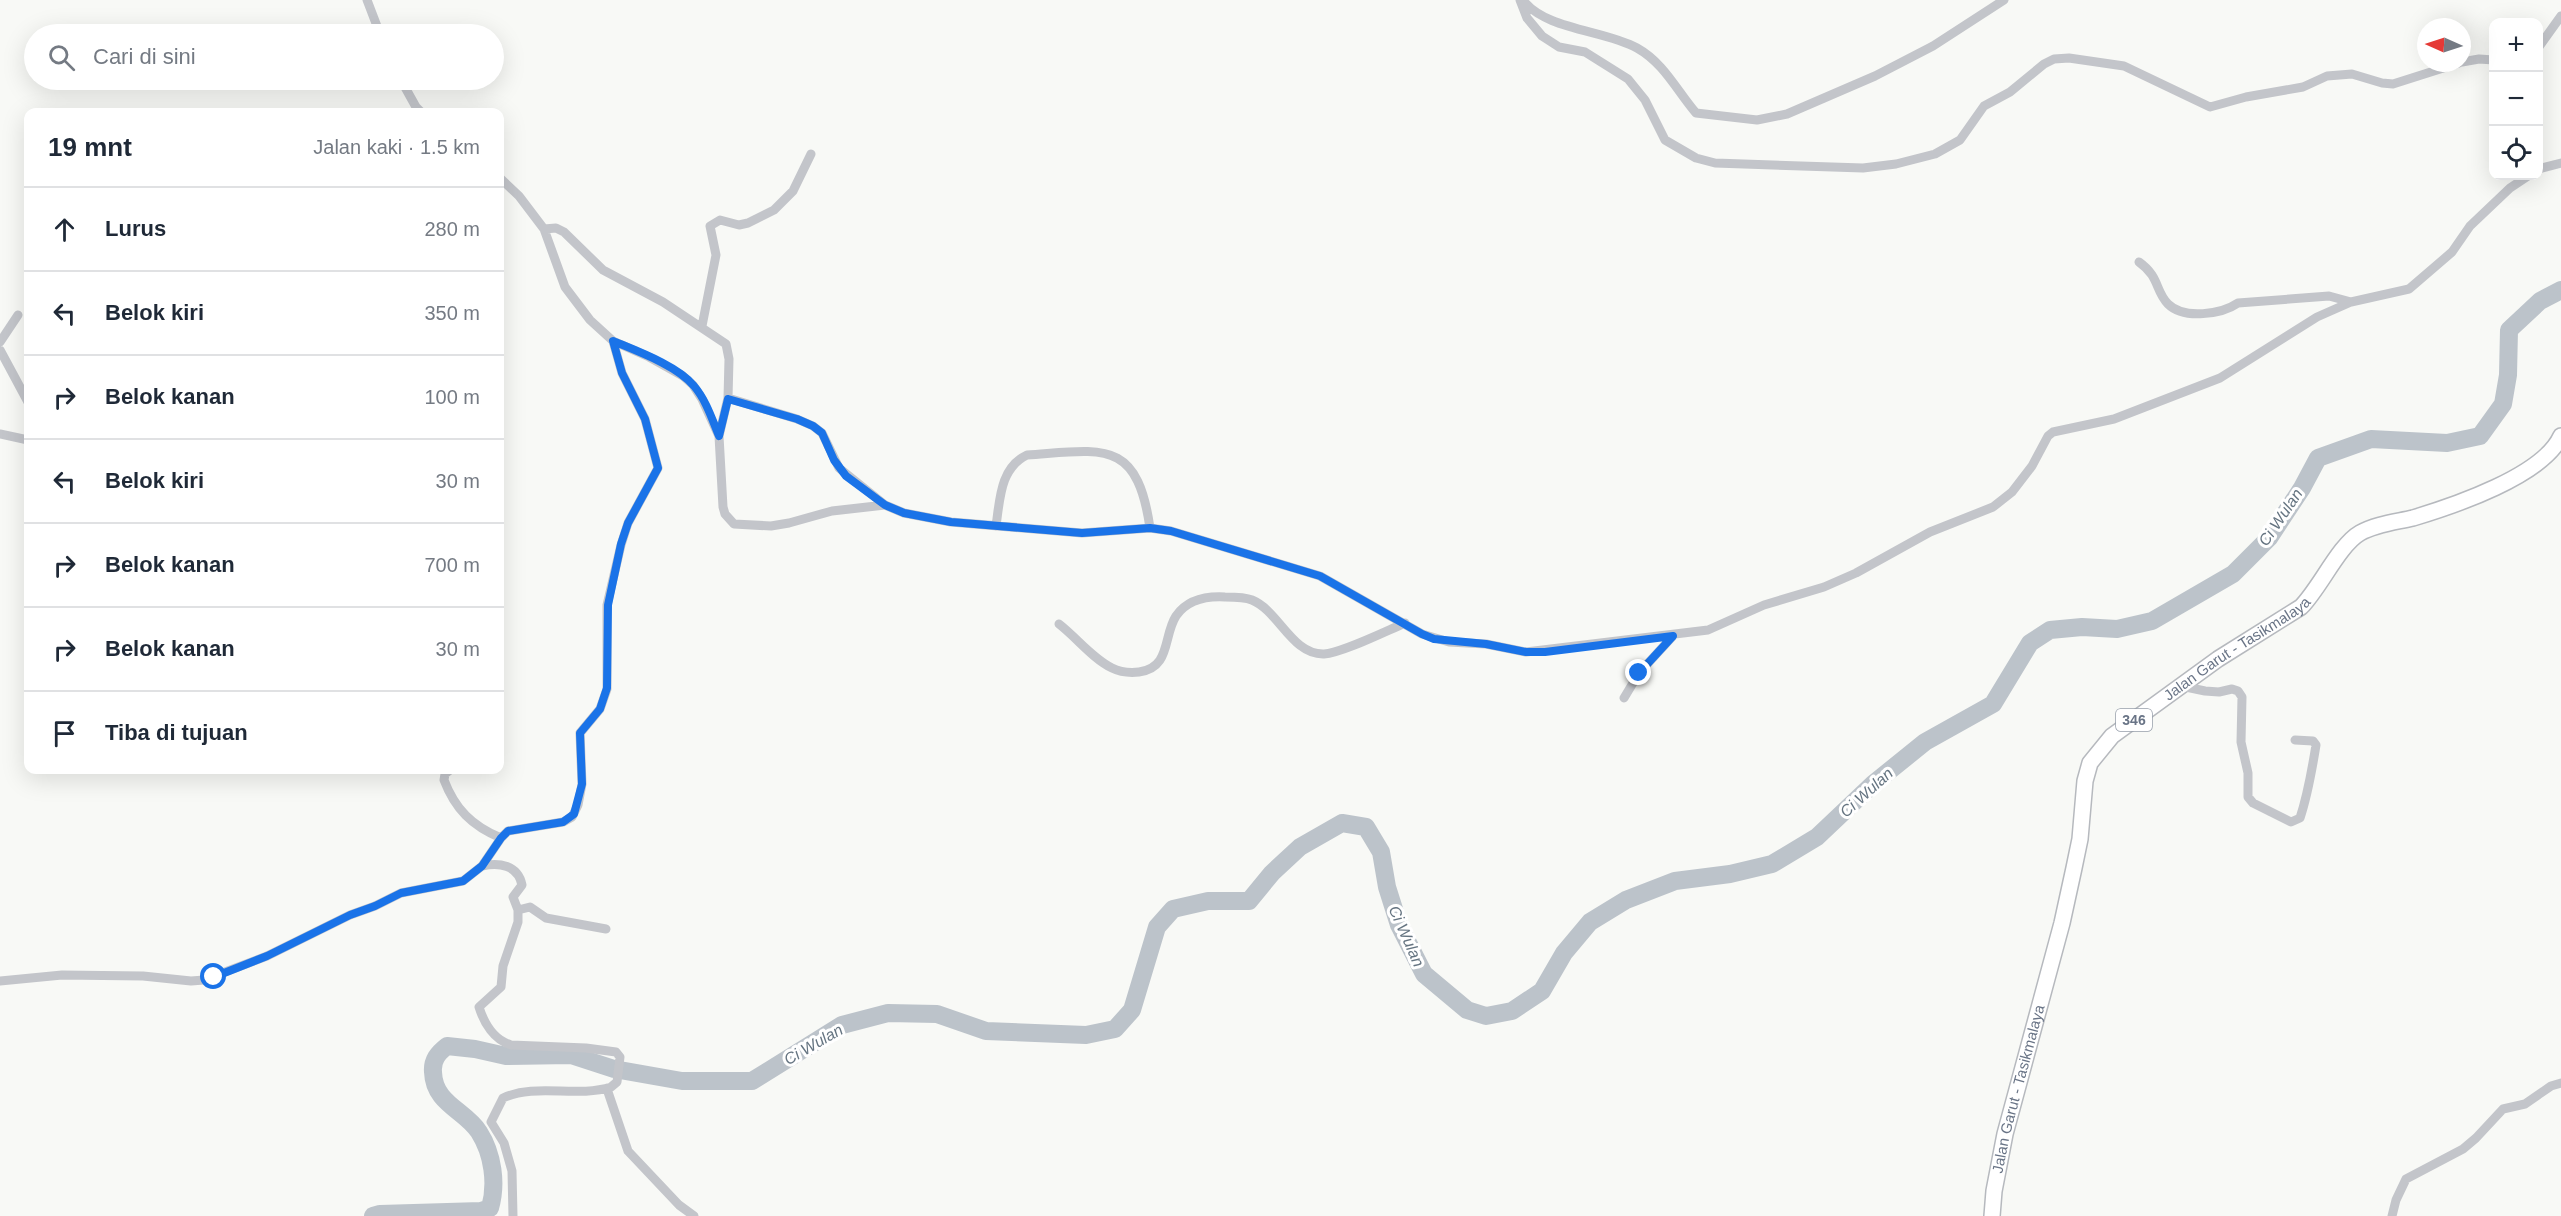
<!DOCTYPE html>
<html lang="id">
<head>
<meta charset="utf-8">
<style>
	body { margin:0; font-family:Arial,sans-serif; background:#f2f2f3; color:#1f2937 }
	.controls { position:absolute; right:18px; top:18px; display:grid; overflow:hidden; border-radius:12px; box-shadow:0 6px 24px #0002 }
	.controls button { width:54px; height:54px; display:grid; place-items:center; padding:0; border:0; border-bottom:2px solid #e0e1e3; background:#fff; color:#1f2937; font:30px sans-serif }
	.compass { position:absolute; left:2417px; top:18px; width:54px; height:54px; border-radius:50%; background:#fff; box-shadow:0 6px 24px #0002; rotate:273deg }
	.stop { position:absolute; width:18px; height:18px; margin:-14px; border:4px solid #1a73e8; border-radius:50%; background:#fff }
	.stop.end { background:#1a73e8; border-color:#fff; box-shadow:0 2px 6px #0008 }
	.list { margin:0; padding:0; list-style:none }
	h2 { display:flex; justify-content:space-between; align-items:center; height:78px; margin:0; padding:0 24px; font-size:26px }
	h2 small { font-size:20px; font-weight:400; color:#747a83 }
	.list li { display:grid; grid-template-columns:39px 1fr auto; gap:18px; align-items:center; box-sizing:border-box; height:84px; padding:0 24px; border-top:2px solid #e0e1e3 }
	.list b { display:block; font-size:22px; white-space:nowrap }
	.list em { font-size:20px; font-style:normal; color:#747a83 }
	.icon { flex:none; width:33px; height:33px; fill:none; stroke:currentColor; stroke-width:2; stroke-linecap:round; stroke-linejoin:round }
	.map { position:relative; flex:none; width:2561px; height:1216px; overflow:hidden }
	.search { position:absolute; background:#fff; box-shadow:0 6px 24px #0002; left:24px; top:24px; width:480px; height:66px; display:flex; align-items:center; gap:15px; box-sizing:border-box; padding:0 21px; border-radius:33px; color:#747a83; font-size:22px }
	.panel { position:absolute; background:#fff; box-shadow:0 6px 24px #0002; left:24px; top:108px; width:480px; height:666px; border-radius:12px }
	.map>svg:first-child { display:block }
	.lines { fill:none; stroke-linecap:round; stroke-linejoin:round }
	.river { stroke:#bcc3ca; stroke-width:18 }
	.primary-casing { stroke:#b6b9be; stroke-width:18 }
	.minor { stroke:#c3c5ca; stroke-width:9 }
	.primary { stroke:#fff; stroke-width:15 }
	.route { stroke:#1a73e8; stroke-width:8 }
	.labels { text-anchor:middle; stroke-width:6; stroke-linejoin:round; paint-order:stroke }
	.shield { fill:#fff; stroke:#969eaa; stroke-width:1.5 }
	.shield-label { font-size:14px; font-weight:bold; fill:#697486 }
	.street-label { font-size:15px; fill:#697486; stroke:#fff }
	.water-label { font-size:16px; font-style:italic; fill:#657481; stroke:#fff }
</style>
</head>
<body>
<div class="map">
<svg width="2561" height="1216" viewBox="0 0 2561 1216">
	<rect width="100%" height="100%" fill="#f8f9f6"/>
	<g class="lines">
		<path class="river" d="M373 1216 380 1214 481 1211 490 1208C497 1184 493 1154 479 1132 465 1110 434 1104 433 1072 432 1060 438 1053 447 1046L475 1049 506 1056 571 1055 614 1069 682 1081H752L842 1025 888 1013 937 1014 986 1031 1086 1035 1115 1029 1132 1010 1157 927 1173 909 1208 901H1249L1272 873 1300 847 1342 823 1366 827 1381 852 1387 887 1399 925 1424 974 1467 1010 1486 1016 1512 1011 1542 991 1564 953 1590 922 1626 900 1675 881 1730 874 1772 864 1817 837 1873 784 1925 742 1993 704 2030 643 2050 630 2082 627 2117 629 2152 621 2233 574 2269 538 2302 488 2318 458 2371 439 2447 443 2480 436 2503 404 2508 375 2509 330 2540 301 2561 290"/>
		<g class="primary-casing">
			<g id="primary">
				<path id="s1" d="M1992 1216 1994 1191 2005 1134 2062 923 2074 868 2080 839 2085 781 2090 763 2112 736 2218 659 2301 607C2320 588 2339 545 2360 533 2376 524 2396 522 2413 518 2453 506 2543 476 2561 436"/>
			</g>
		</g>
		<path class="minor" d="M367 0 380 34
			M1520 0 1527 18 1542 36 1559 47 1585 52 1628 79 1645 100 1665 140 1696 158 1715 163 1863 168 1896 164 1935 154 1960 140 1984 106 2010 92 2044 64 2054 59 2069 58 2124 66 2210 107 2246 97 2303 87 2327 76 2352 74 2382 83 2393 84 2459 63
			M1523 0C1545 30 1605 30 1637 48 1664 63 1677 91 1696 113L1757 120 1787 114 1875 76 1933 46 2004 0
			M2538 48 2561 16
			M2462 62 2479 59 2494 60
			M401 80 416 107 421 112
			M2538 169 2561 163
			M500 178 519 196 544 229 565 287 590 320 613 341 649 357 683 376 693 385 702 399 719 436 723 507 725 514 734 524 771 526 789 523 832 511 885 505 904 513 951 522 1082 533 1150 528 1171 531 1320 576 1422 634 1449 642 1486 644 1526 652 1708 630 1764 605 1824 587 1856 573 1930 532 1993 507 2012 492 2032 466 2048 436 2053 432 2114 419 2220 378 2317 317 2351 302 2409 289 2452 252 2470 226 2510 188 2528 176
			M544 229 556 228 564 232 603 270 663 302 726 344 729 359 728 398 719 436
			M2139 262C2160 277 2155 291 2168 304 2184 320 2222 314 2238 303L2329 296 2351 302
			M702 326 716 255 710 226 720 220 739 225 748 223 774 210 793 191 811 154
			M0 342 18 315
			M0 350 28 402
			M728 398 797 419 813 426 822 433 839 468 885 505
			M0 434 28 440
			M996 526C1000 499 1000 468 1027 455 1103 450 1137 438 1150 528
			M1059 624C1077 638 1092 658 1112 668 1120 672 1130 673 1139 672 1171 668 1163 636 1176 616 1187 600 1207 596 1225 597 1234 597 1245 597 1252 600 1279 611 1292 655 1324 654 1342 653 1386 631 1405 623
			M2181 686 2205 691 2219 692 2232 689 2238 691 2242 697 2241 742 2248 773V797L2253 803 2291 822 2300 818C2308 794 2312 770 2316 745L2313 741 2295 740
			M1624 698 1639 673 1673 636
			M450 770 445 774 444 780C455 809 472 826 501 838
			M482 866C499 862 518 865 522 885L513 897 518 910V922L503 966 501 987 479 1007C484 1023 494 1040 511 1045L586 1048 616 1052 620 1057 617 1082 611 1087C576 1098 536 1083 503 1098L491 1122 504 1143 512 1171 513 1216
			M518 910 530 907 546 918 606 929
			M0 981 62 975 143 976 191 981 204 980 267 956 350 915 375 906 401 893 463 881 482 866 501 838 508 831 563 822 572 817 578 805 582 784 580 733 600 709 607 689V605L621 545 628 523 658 468 645 419 622 373 613 341
			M607 1089 628 1151 679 1205 694 1216
			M2392 1216 2396 1200 2406 1179 2463 1149 2476 1138 2503 1109 2525 1104 2551 1086 2561 1083"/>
		<use href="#primary" class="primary"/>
	</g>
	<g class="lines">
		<path class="route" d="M214 977 267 956 350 915 375 906 401 893 463 881 482 866 501 838 508 831 563 822 574 814 582 784 580 733 600 709 607 688 608 605 621 544 628 523 658 468 645 419 622 373 613 341C637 351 678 366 694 386 706 400 712 419 719 436L728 399 797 419 813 426 822 433 834 460 846 476 885 505 904 513 951 522 1082 533 1150 528 1171 531 1320 576 1422 634 1434 639 1486 644 1526 652H1545L1673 636 1639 673"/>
	</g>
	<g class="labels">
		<rect class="shield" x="2116" y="709" width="36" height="22" rx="4.5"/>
		<g class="shield-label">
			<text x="2134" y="725">346</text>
		</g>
		<g class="street-label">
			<text dy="5" stroke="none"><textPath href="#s1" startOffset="652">Jalan Garut - Tasikmalaya</textPath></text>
			<text dy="5" stroke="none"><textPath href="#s1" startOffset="130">Jalan Garut - Tasikmalaya</textPath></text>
		</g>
		<g class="water-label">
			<text transform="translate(2280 517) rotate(-56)" y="6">Ci Wulan</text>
			<text transform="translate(1866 792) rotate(-42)" y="6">Ci Wulan</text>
			<text transform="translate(1407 936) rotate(66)" y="6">Ci Wulan</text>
			<text transform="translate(813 1044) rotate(-30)" y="6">Ci Wulan</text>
		</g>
	</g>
</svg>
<div class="controls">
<button>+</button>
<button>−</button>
<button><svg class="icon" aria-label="locate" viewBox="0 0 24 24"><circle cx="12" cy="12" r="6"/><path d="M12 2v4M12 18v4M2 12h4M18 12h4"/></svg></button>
</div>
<svg class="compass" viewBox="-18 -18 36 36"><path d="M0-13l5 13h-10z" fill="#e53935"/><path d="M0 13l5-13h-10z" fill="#747a83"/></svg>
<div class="stop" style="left:214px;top:977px"></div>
<div class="stop end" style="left:1639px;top:673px"></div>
<div class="search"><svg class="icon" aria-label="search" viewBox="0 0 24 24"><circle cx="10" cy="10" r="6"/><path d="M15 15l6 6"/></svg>Cari di sini</div>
<section class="panel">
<h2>19 mnt<small>Jalan kaki · 1.5 km</small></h2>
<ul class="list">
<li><svg class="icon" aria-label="ahead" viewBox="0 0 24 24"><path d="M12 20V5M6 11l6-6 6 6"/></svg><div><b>Lurus</b></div><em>280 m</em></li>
<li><svg class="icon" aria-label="left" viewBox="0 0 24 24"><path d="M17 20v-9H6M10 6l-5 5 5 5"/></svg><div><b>Belok kiri</b></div><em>350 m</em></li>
<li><svg class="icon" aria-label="right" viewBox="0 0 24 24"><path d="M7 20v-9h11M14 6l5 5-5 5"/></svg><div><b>Belok kanan</b></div><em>100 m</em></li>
<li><svg class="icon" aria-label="left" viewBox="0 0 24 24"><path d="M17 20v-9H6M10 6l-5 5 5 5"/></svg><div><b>Belok kiri</b></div><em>30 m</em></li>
<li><svg class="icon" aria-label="right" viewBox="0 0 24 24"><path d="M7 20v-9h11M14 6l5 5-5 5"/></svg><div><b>Belok kanan</b></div><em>700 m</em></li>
<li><svg class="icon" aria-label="right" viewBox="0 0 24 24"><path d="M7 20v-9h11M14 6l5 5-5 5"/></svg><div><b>Belok kanan</b></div><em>30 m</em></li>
<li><svg class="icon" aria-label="arrive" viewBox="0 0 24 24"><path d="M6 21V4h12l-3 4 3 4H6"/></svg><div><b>Tiba di tujuan</b></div></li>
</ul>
</section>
</div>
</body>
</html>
